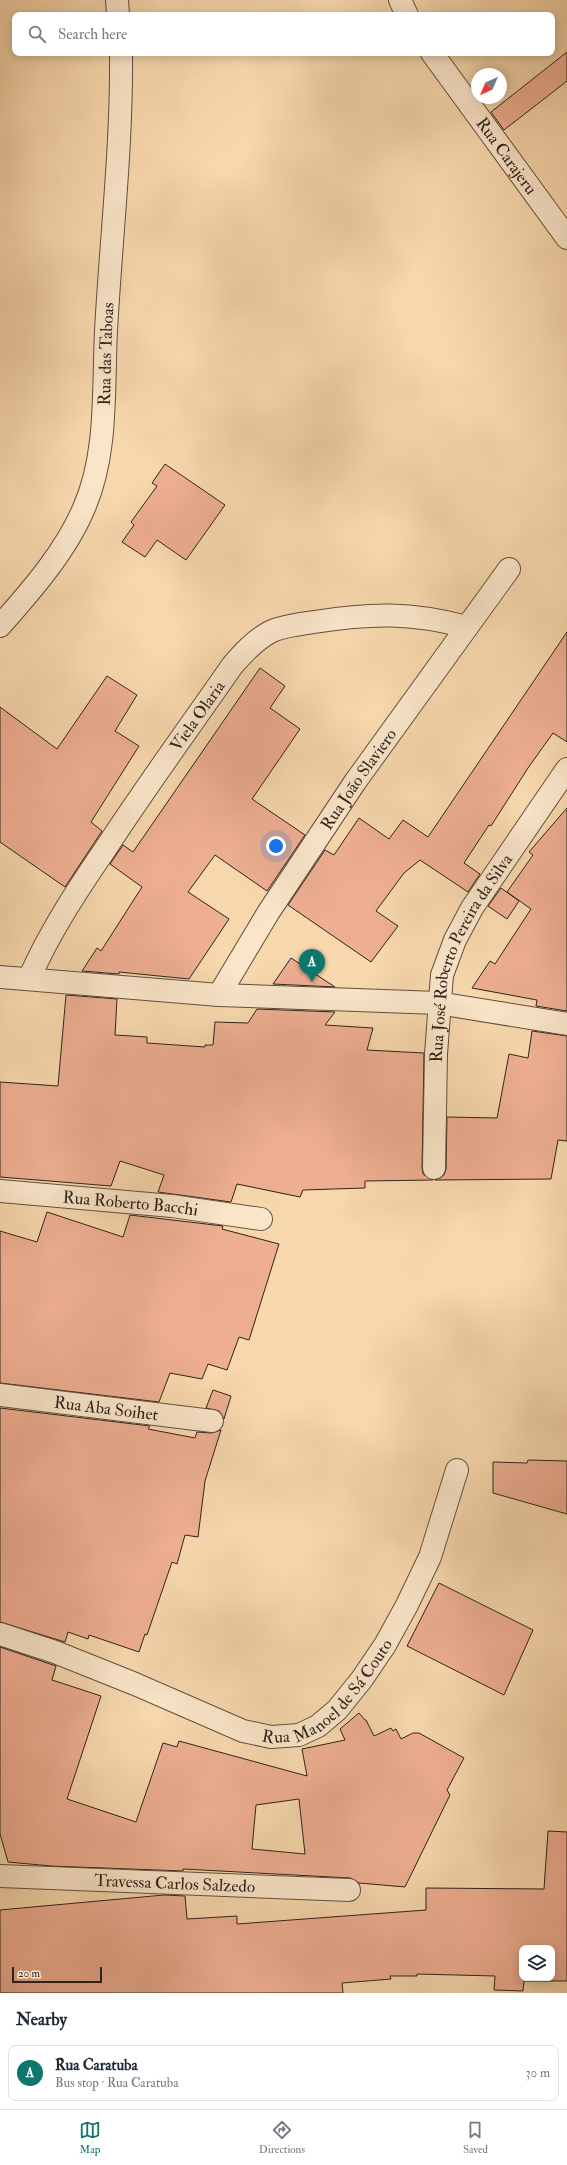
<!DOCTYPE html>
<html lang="en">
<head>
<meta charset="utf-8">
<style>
	body { margin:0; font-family:"IM FELL Double Pica",serif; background:#f6f6f7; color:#1f2937 }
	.controls { position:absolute; right:12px; bottom:12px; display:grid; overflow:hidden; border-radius:8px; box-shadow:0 2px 10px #0003 }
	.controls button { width:36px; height:36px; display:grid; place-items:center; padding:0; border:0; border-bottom:1px solid #e0e1e3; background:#fff; color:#1f2937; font:20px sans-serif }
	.compass { position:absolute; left:471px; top:68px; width:36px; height:36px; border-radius:50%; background:#fff; box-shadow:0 2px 10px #0003; rotate:224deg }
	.scale { position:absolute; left:12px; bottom:10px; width:90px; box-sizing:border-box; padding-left:4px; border:2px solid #2e231b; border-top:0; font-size:11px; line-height:14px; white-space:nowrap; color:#2e231b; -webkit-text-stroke:3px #fae5c9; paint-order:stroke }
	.you { position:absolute; left:276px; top:846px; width:14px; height:14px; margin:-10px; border:3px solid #fff; border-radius:50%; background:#1a73e8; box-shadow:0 0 0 6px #1a73e833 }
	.badge { display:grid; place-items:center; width:26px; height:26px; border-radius:50%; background:#0f766e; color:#fff; font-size:13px; font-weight:700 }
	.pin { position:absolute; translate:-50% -33px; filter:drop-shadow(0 1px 2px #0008) }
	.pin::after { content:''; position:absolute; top:21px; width:14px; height:12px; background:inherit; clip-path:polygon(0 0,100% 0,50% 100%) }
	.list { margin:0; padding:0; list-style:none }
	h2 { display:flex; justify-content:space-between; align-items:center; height:52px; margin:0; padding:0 16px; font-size:17px }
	h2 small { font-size:13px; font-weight:400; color:#747a83 }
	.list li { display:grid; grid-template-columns:26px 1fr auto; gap:12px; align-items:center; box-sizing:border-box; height:56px; margin:0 8px 8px; padding:0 8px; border:1px solid #e0e1e3; border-radius:8px }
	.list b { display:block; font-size:15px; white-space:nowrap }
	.list p { margin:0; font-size:13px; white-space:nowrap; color:#747a83 }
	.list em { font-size:13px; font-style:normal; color:#747a83 }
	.icon { flex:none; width:22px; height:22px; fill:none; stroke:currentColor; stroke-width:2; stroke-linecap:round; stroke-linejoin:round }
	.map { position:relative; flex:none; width:567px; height:1993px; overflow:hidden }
	.search { position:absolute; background:#fff; box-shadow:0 2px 10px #0003; left:12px; right:12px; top:12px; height:44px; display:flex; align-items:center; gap:10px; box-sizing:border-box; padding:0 14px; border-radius:8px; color:#747a83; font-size:15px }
	.sheet { height:116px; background:#fff }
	nav { display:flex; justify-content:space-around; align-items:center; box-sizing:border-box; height:56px; border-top:1px solid #e0e1e3; background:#fff; font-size:11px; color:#747a83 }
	nav a { display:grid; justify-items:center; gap:2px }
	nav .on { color:#0f766e }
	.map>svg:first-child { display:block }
	.building { fill:#eeae92; stroke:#2e231b; fill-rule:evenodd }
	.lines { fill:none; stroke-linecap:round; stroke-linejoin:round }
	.minor-casing { stroke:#60503f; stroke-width:24 }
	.minor { stroke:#fae5c9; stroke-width:22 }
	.labels { text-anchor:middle; stroke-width:3.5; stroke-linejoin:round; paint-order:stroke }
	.street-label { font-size:17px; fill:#2e231b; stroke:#fae5c9 }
</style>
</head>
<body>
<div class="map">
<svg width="567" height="1993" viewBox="0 0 567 1993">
	<rect width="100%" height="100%" fill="#f7d7ac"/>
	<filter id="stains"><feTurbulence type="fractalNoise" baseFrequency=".005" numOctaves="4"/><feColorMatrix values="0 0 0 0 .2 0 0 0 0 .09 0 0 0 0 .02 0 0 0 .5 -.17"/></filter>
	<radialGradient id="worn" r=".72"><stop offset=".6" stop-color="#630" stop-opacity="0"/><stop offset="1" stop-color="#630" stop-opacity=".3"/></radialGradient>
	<path class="building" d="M567 52V81L504 130 491 112Z
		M165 464 225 505 186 560 157 540 145 557 122 542 134 525 131 522 157 486 152 483Z
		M567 632V742L553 733 528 768 491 826 489 825 464 863 480 874 468 892 420 860 404 873 376 911 398 926 371 962 288 905 325 850 334 855 359 818 389 839 403 820 428 837Z
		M260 668 285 686 270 708 300 729 252 799 305 835 267 891 215 855 188 892 229 919 189 979 119 972V974L82 971 97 948 101 951 142 887 110 864 123 845 133 852Z
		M107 676 137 695 115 731 139 746 91 822 102 831 65 887 0 842V707L57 749Z
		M567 808V1011L536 1006 537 1000 472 988 490 961 495 964 531 909 507 892 533 855 529 852Z
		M501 888 519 901 507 919 488 906Z
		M291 958 335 987 273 984Z
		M66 995 117 999 115 1035 147 1037V1043L205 1047V1045H213L215 1022 248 1023 257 1009 335 1012 325 1025 373 1028 367 1050 424 1053 422 1168 423 1174 433 1180 365 1181V1188L303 1190 300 1197 237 1184 231 1202 158 1192 164 1175 120 1161 111 1186 0 1177V1082L58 1086Z
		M532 1031 567 1036V1141L558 1140 551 1179 435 1180 444 1175 446 1169 447 1117 497 1118 509 1054 528 1058Z
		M47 1212 123 1237 130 1215 223 1226 222 1229 279 1244 249 1340 239 1337 227 1370 208 1364 202 1379 170 1373 159 1402 0 1383V1231L37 1242Z
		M213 1390 231 1396 224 1419 219 1411 206 1408Z
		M0 1408 150 1426 148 1429 195 1438 197 1432 211 1433 221 1430 205 1481 198 1537 185 1535 177 1564 172 1562 147 1635 145 1634 139 1652 89 1635 88 1639 68 1632 65 1642 0 1622Z
		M528 1460 567 1461V1514L493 1493V1462L527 1463Z
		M439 1583 533 1630 504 1695 407 1646Z
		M0 1647 56 1666 52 1680 101 1696 67 1799 136 1822 163 1743 177 1747 179 1741 307 1776 302 1749 345 1740 340 1729 359 1713 365 1720H366L374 1736 391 1728 393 1731 396 1729 401 1739 413 1733H419L464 1758 447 1790 450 1795 405 1887 359 1883 350 1878 183 1869V1871L51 1866 8 1862 0 1834ZM299 1799 305 1854 252 1849 256 1805Z
		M548 1831 567 1832V1981H524L523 1991 494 1990 495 1976 417 1974V1976H390L391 1979 342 1983 343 1993H0V1910L164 1895 185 1896 187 1919 237 1916V1924L426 1910V1888L544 1889ZM522 1948H552V1978H522Z"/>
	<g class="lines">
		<g class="minor-casing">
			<g id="minor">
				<path d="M117 0 118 15"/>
				<path d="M400 0 407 15"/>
				<path id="s1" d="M432 53 567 238"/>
				<path id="s2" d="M0 626C31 591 66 551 84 508 108 453 103 390 106 331 111 238 122 146 121 53"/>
				<path d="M0 977 219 995 438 1003 567 1024"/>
				<path id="s3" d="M29 979C49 933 76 892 104 851 145 788 189 728 232 666 243 653 254 641 270 632 282 626 301 624 314 622 371 613 411 612 467 627"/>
				<path id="s4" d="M219 995 268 913 355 782 509 569"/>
				<path id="s5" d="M434 1168 436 1054 442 975 455 940 472 908 567 769"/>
				<path id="s6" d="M0 1191 172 1206 261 1219"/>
				<path id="s7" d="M0 1395 212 1421"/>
				<path id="s8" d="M0 1634 55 1652 135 1684 243 1731 271 1737 299 1735 318 1726 337 1710 362 1679 385 1645 407 1605 430 1557 457 1470"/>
				<path id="s9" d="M0 1876 349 1890"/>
			</g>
		</g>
		<use href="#minor" class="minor"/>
	</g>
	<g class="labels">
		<g class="street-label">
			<text dy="6" stroke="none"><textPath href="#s1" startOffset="127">Rua Carajeru</textPath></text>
			<text dy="6" stroke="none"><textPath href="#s2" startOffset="302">Rua das Taboas</textPath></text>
			<text dy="6" stroke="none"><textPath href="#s3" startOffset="313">Viela Olaria</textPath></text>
			<text dy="6" stroke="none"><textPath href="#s4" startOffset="257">Rua João Slaviero</textPath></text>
			<text dy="6" stroke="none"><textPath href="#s5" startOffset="218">Rua José Roberto Pereira da Silva</textPath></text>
			<text dy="6" stroke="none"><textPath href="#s6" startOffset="131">Rua Roberto Bacchi</textPath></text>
			<text dy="6" stroke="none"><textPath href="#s7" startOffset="107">Rua Aba Soihet</textPath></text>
			<text dy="6" stroke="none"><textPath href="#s8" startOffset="366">Rua Manoel de Sá Couto</textPath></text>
			<text dy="6" stroke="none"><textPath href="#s9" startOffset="175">Travessa Carlos Salzedo</textPath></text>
		</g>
	</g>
	<rect width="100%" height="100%" filter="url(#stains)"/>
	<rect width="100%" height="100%" fill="url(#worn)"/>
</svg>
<div class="controls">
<button><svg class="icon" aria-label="layers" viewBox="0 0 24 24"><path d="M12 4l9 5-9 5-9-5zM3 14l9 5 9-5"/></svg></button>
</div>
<svg class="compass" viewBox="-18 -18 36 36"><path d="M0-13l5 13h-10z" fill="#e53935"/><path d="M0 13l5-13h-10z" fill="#747a83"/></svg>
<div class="scale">20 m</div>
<div class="you"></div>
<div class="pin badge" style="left:312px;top:982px">A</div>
<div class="search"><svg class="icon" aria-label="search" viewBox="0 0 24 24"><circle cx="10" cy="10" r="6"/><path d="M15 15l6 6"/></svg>Search here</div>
</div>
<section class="sheet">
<h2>Nearby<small></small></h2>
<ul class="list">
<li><span class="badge">A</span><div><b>Rua Caratuba</b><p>Bus stop · Rua Caratuba</p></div><em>30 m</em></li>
</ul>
</section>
<nav>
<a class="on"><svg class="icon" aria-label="map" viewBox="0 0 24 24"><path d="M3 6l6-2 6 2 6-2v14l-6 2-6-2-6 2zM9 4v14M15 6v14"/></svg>Map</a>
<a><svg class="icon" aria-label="directions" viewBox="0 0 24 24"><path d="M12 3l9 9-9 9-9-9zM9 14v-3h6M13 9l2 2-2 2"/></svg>Directions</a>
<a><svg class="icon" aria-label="saved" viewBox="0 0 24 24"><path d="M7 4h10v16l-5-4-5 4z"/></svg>Saved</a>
</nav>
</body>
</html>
